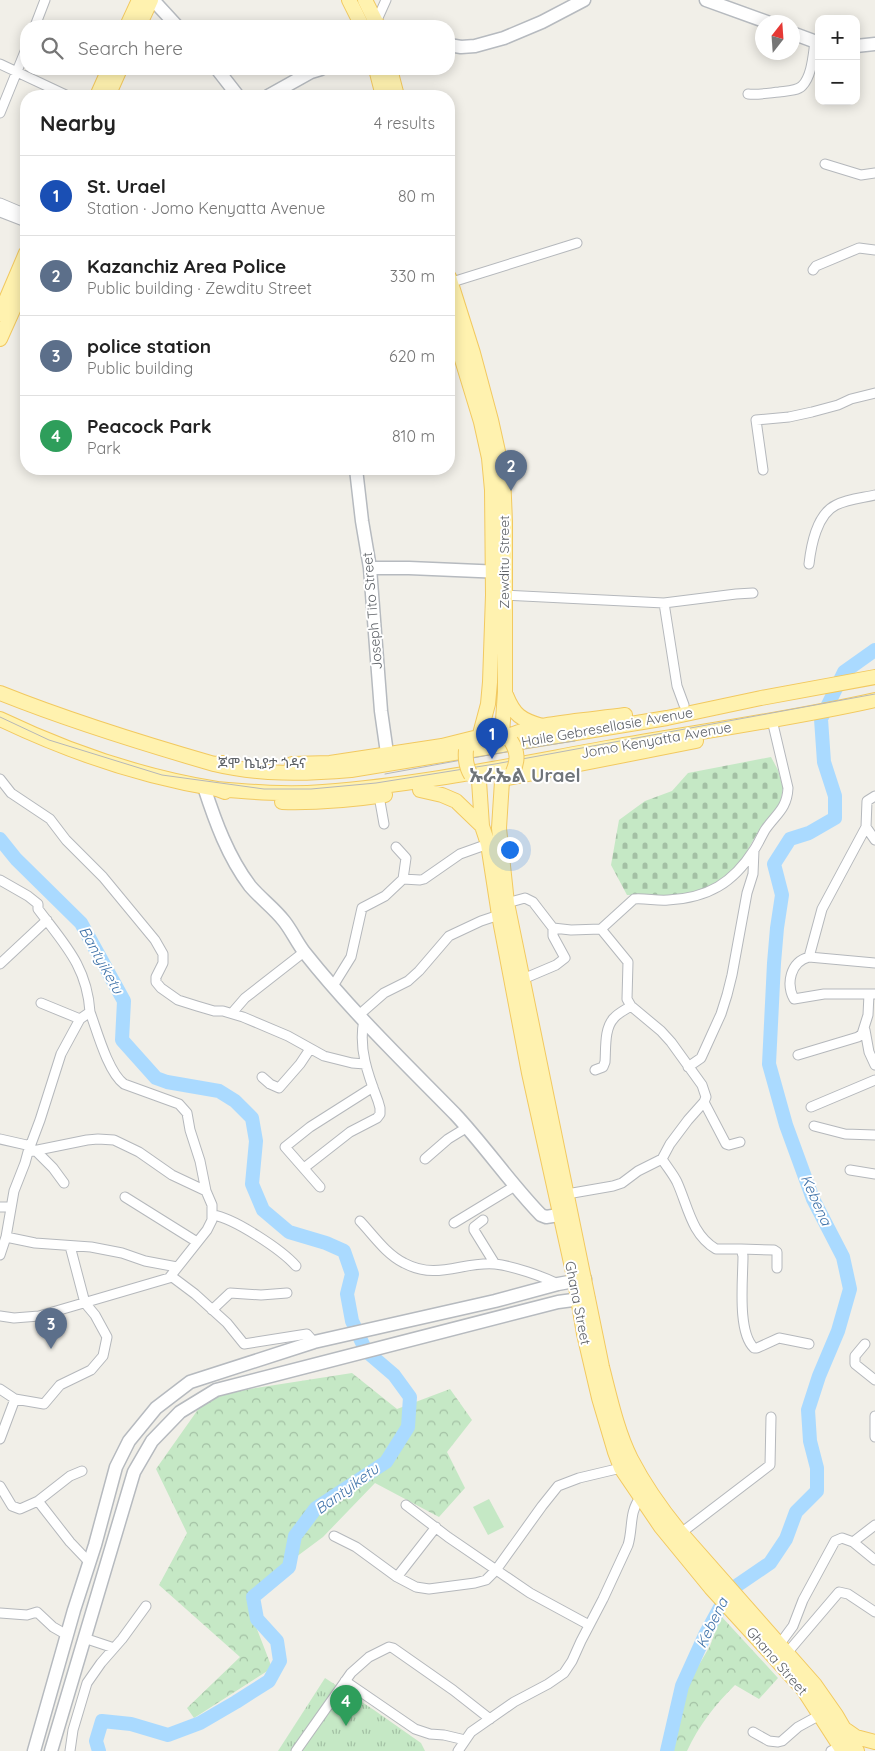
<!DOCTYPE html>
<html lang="en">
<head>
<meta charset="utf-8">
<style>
	body { margin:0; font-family:Quicksand,"Noto Sans Ethiopic",sans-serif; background:#f6f6f6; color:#222 }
	.controls { position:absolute; right:15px; top:15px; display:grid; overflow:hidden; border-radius:10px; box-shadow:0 2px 12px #0003 }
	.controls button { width:45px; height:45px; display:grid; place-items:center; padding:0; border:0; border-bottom:1px solid #e0e0e0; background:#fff; color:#222; font:25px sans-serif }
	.compass { position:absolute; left:755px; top:15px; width:45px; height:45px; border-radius:50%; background:#fff; box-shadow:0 2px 12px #0003; rotate:17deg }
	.you { position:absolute; left:509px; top:849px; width:18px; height:18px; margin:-12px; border:4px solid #fff; border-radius:50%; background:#1a73e8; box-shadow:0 0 0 8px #1a73e833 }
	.badge { display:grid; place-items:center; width:32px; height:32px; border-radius:50%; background:#ea4335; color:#fff; font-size:16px; font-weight:700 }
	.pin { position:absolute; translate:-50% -41px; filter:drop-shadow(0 1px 2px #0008) }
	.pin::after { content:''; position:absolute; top:26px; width:18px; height:15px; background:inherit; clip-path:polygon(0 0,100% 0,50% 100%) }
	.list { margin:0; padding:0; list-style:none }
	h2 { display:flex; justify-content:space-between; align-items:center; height:65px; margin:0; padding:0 20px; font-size:21px }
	h2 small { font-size:16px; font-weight:400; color:#767676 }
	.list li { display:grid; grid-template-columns:32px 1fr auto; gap:15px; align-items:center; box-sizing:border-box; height:80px; padding:0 20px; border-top:1px solid #e0e0e0 }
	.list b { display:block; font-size:19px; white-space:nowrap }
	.list p { margin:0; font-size:16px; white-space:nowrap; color:#767676 }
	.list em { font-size:16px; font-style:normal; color:#767676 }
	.icon { flex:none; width:28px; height:28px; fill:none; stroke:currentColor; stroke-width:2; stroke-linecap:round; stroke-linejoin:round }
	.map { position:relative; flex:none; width:875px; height:1751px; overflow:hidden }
	.search { position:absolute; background:#fff; box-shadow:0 2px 12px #0003; left:20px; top:20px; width:435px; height:55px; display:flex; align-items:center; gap:12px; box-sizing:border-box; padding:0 18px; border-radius:20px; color:#767676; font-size:19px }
	.panel { position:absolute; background:#fff; box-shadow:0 2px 12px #0003; left:20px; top:90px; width:435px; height:385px; border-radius:20px }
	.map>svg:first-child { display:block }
	.grass { fill:url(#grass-tufts) }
	.forest { fill:url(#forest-crowns) }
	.cemetery { fill:url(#cemetery-stones) }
	.pitch { fill:#c5e8c5 }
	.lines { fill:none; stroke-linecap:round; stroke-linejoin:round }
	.river { stroke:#aadaff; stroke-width:14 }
	.street-casing { stroke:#b5b8bc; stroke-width:11 }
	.secondary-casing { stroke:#b6babf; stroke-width:15 }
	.primary-casing { stroke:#f2c960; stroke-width:16 }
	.street { stroke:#fff; stroke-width:9 }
	.secondary { stroke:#fff; stroke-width:12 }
	.primary { stroke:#fff2af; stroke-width:14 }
	.tram { stroke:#b6b7b8; stroke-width:1 }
	.primary-bridge-casing { stroke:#f2c960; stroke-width:16; stroke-linecap:butt }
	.primary-bridge { stroke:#fff2af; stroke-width:14 }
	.labels { text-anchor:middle; stroke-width:4; stroke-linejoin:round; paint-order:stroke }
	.street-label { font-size:14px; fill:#5f6368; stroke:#fff }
	.water-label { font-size:15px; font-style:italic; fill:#4174aa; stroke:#fff }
	.district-label { font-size:19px; font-weight:bold; fill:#70757a; stroke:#fff }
</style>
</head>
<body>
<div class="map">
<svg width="875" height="1751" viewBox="0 0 875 1751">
	<defs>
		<pattern id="grass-tufts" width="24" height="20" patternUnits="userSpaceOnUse" patternTransform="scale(1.25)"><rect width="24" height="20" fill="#c5e8c5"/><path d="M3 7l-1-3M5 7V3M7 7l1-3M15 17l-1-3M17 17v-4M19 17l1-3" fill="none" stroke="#a3c0a4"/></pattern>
		<pattern id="forest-crowns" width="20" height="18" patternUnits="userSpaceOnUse" patternTransform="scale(1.25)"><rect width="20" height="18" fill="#c5e8c5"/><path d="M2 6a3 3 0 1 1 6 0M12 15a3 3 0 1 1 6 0" fill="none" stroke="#a3c0a4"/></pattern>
		<pattern id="cemetery-stones" width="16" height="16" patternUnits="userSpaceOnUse" patternTransform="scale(1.25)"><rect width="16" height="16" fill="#c5e8c5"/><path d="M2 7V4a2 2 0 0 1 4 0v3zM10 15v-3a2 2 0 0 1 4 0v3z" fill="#a3c0a4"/></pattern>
	</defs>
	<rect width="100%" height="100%" fill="#f1efe8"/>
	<path class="grass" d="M325 1678 374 1710 421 1743 425 1751H278Z"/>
	<path class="forest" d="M352 1373 397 1409 450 1389 472 1420 447 1452 465 1488 439 1517 375 1483 323 1537 249 1592 255 1624 272 1668 194 1718 187 1708 240 1657 159 1585 187 1533 156 1469 204 1401 237 1391Z
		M721 1616 778 1678 759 1699 735 1685C715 1705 699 1725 687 1751H671L686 1687 710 1646Z"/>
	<path class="cemetery" d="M771 757 778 770 783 788 780 804 762 825 736 870 717 886 690 895H627L611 865 619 820 645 801 672 791 688 773Z"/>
	<path class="pitch" d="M489 1499 504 1527 488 1535 473 1507Z"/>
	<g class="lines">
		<path class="river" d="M0 839 16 859 81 923 124 1001 122 1040 156 1078 167 1082 219 1091 235 1101 252 1118 256 1141 252 1184 263 1210 289 1232 326 1243 344 1251 352 1274 347 1294 352 1321 366 1351 394 1375 410 1397 408 1427 386 1462 316 1508 295 1536 289 1567 253 1597 257 1619 277 1641 280 1661 269 1681 236 1702 200 1723 168 1735 131 1724 102 1721 96 1741 99 1751
			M667 1751 682 1686 706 1633 723 1602 726 1593 770 1563 786 1539 796 1512 817 1491V1468L810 1441 808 1410 819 1376 838 1331 850 1289 843 1257 813 1199 786 1125 769 1064 774 963 777 928 782 895 774 864 790 839 809 833 835 818V796L824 762 821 719 844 672 875 650"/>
		<g class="street-casing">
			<path id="street" d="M377 20 386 0
				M35 26 45 0
				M0 64 68 96
				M748 94C759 95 769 93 779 92 786 91 797 91 802 86 812 76 813 55 815 42
				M0 113 26 49
				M825 164 861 175 875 173
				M0 203 26 214
				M0 212 26 222
				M813 270 816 266 859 248 875 250
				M449 283 577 243
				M763 470 756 420 789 417 812 412 838 405 851 399 875 393
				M809 564C811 546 817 514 836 505 848 499 862 498 875 495
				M501 595 664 603 736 594 753 593
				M664 603 677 686 684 705
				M0 779 11 793 50 819 66 840 103 877 155 940 163 954V963L156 977V982L161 988 178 1000 197 1006 214 1011H223L243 1017 288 1036 324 1056 352 1063 365 1064
				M379 796 384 824
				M875 796 867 801 866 827 822 909 809 957 875 963
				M866 827 875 840
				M403 879 420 880 424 879 460 854 488 844
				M0 880 28 896 38 904V909C64 944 87 966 90 1012L80 1019 61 1054 40 1120 28 1152 25 1163 14 1191 6 1237 0 1255
				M507 903 525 898 533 902 553 928V936L565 958 556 965 523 979
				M553 928 571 930 601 929 634 899C645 898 657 901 668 900 708 898 733 883 754 850 758 844 761 837 765 830 776 814 787 809 788 788L772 720
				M809 957C790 962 786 984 794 999L824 994H875
				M0 964 47 920
				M333 986 351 957 362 908 385 896 403 879 406 858 396 847
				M41 1003 80 1019
				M232 1013 245 998 304 952
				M359 1015 384 993 408 981 419 971 449 936 481 921 499 915
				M865 1030 869 1052 875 1065
				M798 1055 858 1037 862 1034 868 1015 869 994
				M688 1067 701 1058 721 1014 727 995 732 975 747 893 753 874 754 850
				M595 1070 603 1067 605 1062C606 1049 604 1028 614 1018 618 1013 625 1010 631 1006
				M262 1077 270 1084 279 1088 300 1064 310 1049
				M704 1102 726 1144 729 1145 740 1142
				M811 1107 875 1080
				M814 1126 845 1134 875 1135
				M0 1139 31 1146
				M35 1150 53 1168 64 1183
				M28 1152 87 1140 98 1139 114 1140 139 1152 172 1175 206 1191
				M425 1159 448 1139 466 1128
				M662 1159C667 1167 673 1174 677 1182 688 1206 691 1234 716 1249H741L743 1256C743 1279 737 1332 754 1348H757L779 1338 809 1344
				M304 1168 350 1132 377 1118 380 1114V1108L378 1101C368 1075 358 1048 364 1020
				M850 1170 875 1174
				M320 1187 285 1147 310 1127 373 1087
				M567 1194 613 1186 622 1183 638 1171 662 1159 670 1144 688 1120 704 1102 706 1097 702 1085 671 1042 661 1031 631 1006 627 999 628 962 601 929
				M125 1197 197 1242
				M0 1207H11
				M213 1215C234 1218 282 1250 296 1266
				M483 1220 474 1227V1230L495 1264
				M360 1221C374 1236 386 1254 404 1263 438 1281 462 1261 495 1264 513 1266 542 1276 558 1284
				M454 1223 515 1186
				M6 1237 35 1243 91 1247 122 1253 145 1261 177 1267
				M741 1249 774 1250 777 1252V1268
				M171 1276 195 1294 227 1323 244 1344 307 1334 314 1342
				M212 1310 230 1293 261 1295 287 1293
				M0 1316 14 1318 39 1316 169 1278 207 1230 212 1220V1205L206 1191 200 1161 190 1130 187 1113 179 1104 124 1084C108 1072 97 1031 90 1012
				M865 1344 855 1356V1364L875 1380
				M0 1389 15 1399 44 1404 60 1385 91 1370 103 1356 107 1337 95 1315 85 1303 70 1246
				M875 1416V1437
				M0 1439 15 1399
				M0 1486 12 1506 20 1509 38 1501 70 1476 82 1471
				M38 1501 70 1542 90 1563
				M406 1505 448 1537 530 1593 589 1625
				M681 1533 770 1465 771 1417
				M334 1536 356 1547 397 1577 416 1587 429 1589 475 1583 486 1580 496 1570 542 1506 558 1486 579 1478 621 1468
				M853 1542 875 1560
				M397 1577 436 1527
				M0 1613 27 1615 37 1612 53 1627 67 1635
				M84 1638 114 1648
				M779 1645 793 1626 803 1600 835 1541 842 1538 853 1542 875 1525
				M787 1653 839 1592 848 1594 875 1612
				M345 1681 415 1729 430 1734 444 1735 465 1740
				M753 1732 769 1741 778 1742 782 1741 798 1727 820 1715
				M70 1751 73 1730 87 1683 101 1663 122 1639 146 1606
				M296 1751 351 1673 369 1657 389 1647 393 1648 453 1690 490 1719
				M458 1751 471 1732 514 1702 548 1684 564 1673 572 1661 581 1641 603 1599 628 1545C633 1529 629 1512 640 1498
				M831 1751 841 1746"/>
		</g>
		<g class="secondary-casing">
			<path id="secondary" d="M153 0 177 26
				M706 0 767 22
				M792 33 819 43
				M449 45 461 47 475 46 504 38 542 22 584 0
				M856 46 875 44
				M217 69 238 96
				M268 96 311 72 321 69
				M356 469 362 521 370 568 381 711 387 753
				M370 568H409L502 572
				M204 787C215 821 228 857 250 886 261 899 274 908 284 921 292 931 297 943 305 953 351 1011 404 1062 455 1114 485 1146 510 1183 541 1215L546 1217 559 1215
				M34 1751 74 1610 95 1545 116 1467 129 1441 156 1408 190 1382 314 1342 495 1301 558 1284 585 1279
				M51 1751 134 1472 152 1441 180 1412 216 1390 558 1302 588 1298"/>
		</g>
		<g class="primary-casing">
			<path id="primary" d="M349 0 362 26
				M365 0 378 26
				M127 26 139 0
				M139 26 151 0
				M376 69 383 96
				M390 69 397 96
				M97 96 109 69
				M108 96 120 69
				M449 277 473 353 491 420 503 474 505 522V692L502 734
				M0 314 26 253
				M449 317 481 422 489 458 492 490 493 595 490 682 488 704 480 734
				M0 339 26 281
				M0 693C70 721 141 743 214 764L223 763
				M506 695C514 715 521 720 542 726
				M0 719C67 751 143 777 217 789L225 792
				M506 737C538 722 590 720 625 715
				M214 764C259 775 305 774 351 770L667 718 761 698 875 677
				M292 764 330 763 442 746 474 738
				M508 778 696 741
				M479 781 482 826 488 844 499 915 529 1073 575 1281 584 1334 599 1398 615 1452 621 1468 661 1527 711 1588 803 1689 843 1751
				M502 781 499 828 507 903 602 1367C610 1398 617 1431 631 1459 645 1486 662 1510 681 1533L815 1685 836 1715 857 1751
				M217 789C252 792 287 795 323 792 418 785 513 765 607 748 696 732 786 720 875 700
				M420 790 442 795 456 801 482 826
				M282 802C317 803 351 800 385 795
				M846 1730 856 1737 875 1742"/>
		</g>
		<use href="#street" class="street"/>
		<use href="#secondary" class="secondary"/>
		<use href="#primary" class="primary"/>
		<path class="tram" d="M0 717 49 740 162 775 264 789H311L376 783 495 764 875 694
			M385 774 522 749 575 741"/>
		<g class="primary-bridge-casing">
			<path id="primary-bridge" d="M511 741C518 752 518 760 513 772
				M466 750C465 760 466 767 471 775"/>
		</g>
		<use href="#primary-bridge" class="primary-bridge"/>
	</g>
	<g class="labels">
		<g class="street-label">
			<text transform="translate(504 562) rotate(-90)" y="5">Zewditu Street</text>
			<text transform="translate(372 611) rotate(-95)" y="5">Joseph Tito Street</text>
			<text transform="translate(607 727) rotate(-10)" y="5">Haile Gebresellasie Avenue</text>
			<text transform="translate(656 740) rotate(-10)" y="5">Jomo Kenyatta Avenue</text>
			<text x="262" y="768">ጆሞ ኬኒያታ ጎዳና</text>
			<text transform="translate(578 1303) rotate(79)" y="5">Ghana Street</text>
			<text transform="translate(777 1661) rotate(49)" y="5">Ghana Street</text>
		</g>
		<g class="water-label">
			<text transform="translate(101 960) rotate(61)" y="5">Bantyiketu</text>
			<text transform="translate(816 1200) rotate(66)" y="5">Kebena</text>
			<text transform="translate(347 1489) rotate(-36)" y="5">Bantyiketu</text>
			<text transform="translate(712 1623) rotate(-64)" y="5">Kebena</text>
		</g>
		<g class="district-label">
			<text x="525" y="782">ኡራኤል Urael</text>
		</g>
	</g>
</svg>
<div class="controls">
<button>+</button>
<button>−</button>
</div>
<svg class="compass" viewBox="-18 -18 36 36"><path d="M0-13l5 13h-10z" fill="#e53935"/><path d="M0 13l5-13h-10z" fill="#767676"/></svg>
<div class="you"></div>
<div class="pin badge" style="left:492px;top:759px;background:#1a4fb4">1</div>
<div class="pin badge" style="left:511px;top:491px;background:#5c6f8a">2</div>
<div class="pin badge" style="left:51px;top:1349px;background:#5c6f8a">3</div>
<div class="pin badge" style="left:346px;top:1726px;background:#2e9e5b">4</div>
<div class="search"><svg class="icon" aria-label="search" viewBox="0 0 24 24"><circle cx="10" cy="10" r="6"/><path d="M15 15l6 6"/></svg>Search here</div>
<section class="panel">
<h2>Nearby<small>4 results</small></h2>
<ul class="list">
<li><span class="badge" style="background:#1a4fb4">1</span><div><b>St. Urael</b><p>Station · Jomo Kenyatta Avenue</p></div><em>80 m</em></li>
<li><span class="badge" style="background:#5c6f8a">2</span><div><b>Kazanchiz Area Police</b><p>Public building · Zewditu Street</p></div><em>330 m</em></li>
<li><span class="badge" style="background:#5c6f8a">3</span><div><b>police station</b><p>Public building</p></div><em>620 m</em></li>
<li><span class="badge" style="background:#2e9e5b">4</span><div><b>Peacock Park</b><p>Park</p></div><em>810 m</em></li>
</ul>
</section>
</div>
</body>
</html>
